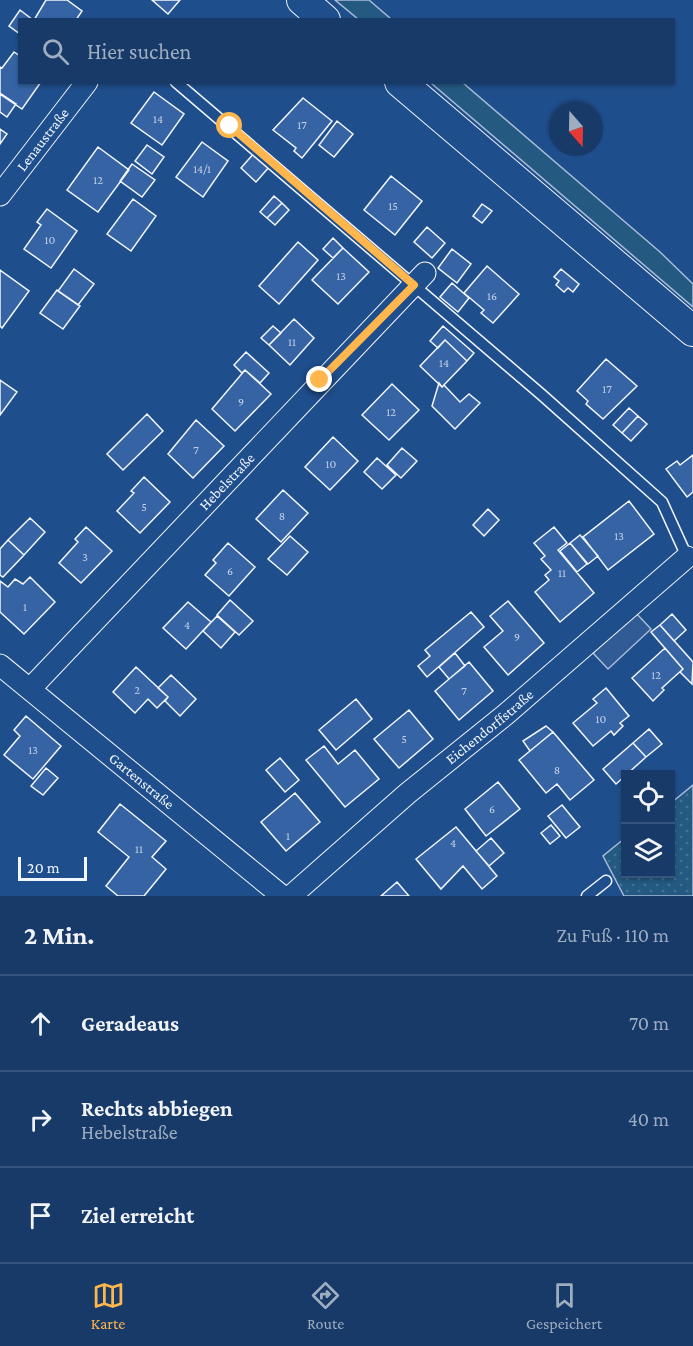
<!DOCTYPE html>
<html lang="de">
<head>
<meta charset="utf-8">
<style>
	body { margin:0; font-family:"Crimson Pro",serif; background:#20416f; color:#f1f3f6 }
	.controls { position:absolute; right:18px; bottom:18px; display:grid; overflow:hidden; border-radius:0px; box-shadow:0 2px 4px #0004 }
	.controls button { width:54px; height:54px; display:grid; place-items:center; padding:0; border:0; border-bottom:2px solid #36547d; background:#173a69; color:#f1f3f6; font:30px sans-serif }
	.compass { position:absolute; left:549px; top:102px; width:54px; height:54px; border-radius:50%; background:#173a69; box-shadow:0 2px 4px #0004; rotate:160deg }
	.scale { position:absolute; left:18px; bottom:15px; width:69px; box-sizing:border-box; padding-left:6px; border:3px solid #f2f6ff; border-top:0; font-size:16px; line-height:21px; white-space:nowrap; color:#f2f6ff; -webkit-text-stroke:4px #1f4e8c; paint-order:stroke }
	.stop { position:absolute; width:18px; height:18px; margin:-14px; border:4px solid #ffb74d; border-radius:50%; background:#fff }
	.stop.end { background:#ffb74d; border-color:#fff; box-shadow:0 2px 6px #0008 }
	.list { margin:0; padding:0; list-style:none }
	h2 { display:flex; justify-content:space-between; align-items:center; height:78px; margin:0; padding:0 24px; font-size:26px }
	h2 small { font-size:20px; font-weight:400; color:#9eadc0 }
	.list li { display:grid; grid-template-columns:39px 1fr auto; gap:18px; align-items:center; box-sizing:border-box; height:96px; padding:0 24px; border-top:2px solid #36547d }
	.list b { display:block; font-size:22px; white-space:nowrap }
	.list p { margin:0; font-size:20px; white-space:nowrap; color:#9eadc0 }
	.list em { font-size:20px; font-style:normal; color:#9eadc0 }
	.icon { flex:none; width:33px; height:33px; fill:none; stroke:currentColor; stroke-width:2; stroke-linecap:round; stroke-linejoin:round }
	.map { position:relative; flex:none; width:693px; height:896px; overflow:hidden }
	.search { position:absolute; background:#173a69; box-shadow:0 2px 4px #0004; left:18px; right:18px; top:18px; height:66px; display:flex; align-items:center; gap:15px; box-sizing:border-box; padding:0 21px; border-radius:0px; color:#9eadc0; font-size:22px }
	.sheet { height:366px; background:#173a69 }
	nav { display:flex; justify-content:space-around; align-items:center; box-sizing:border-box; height:84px; border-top:2px solid #36547d; background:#173a69; font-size:16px; color:#9eadc0 }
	nav a { display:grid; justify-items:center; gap:3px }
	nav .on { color:#ffb74d }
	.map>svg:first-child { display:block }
	.green { fill:#245a82; stroke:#a8bbd7; stroke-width:1.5 }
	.garden { fill:url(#garden-dots); stroke:#a8bbd7; stroke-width:1.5 }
	.parking { fill:#305b95; stroke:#a8bbd7; stroke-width:1.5 }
	.building { fill:#3563a3; stroke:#f2f6ff; stroke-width:1.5 }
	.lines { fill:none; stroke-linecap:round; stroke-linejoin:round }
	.lane-casing { stroke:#f2f6ff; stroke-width:13 }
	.street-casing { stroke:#f2f6ff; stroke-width:23 }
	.secondary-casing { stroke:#f2f6ff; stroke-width:32 }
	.lane { stroke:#1f4e8c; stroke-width:10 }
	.street { stroke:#1f4e8c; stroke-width:21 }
	.secondary { stroke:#1f4e8c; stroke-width:30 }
	.route { stroke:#ffb74d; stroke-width:8 }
	.labels { text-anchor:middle; stroke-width:4.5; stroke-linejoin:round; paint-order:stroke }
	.number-label { font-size:12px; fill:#c3d1e8 }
	.street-label { font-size:15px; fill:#f2f6ff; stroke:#1f4e8c }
</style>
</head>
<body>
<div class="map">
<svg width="693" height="896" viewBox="0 0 693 896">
	<defs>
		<pattern id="garden-dots" width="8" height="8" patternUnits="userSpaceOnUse" patternTransform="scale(1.5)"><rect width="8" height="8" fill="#245a82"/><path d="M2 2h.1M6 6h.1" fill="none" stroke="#447295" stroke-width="1.8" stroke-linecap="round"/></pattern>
	</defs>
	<rect width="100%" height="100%" fill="#1f4e8c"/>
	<path class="green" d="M335 0H369L391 19H358Z
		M431 83H463L660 252 693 284V307Z"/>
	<path class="garden" d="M693 785V896H624L603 856 625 838 626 874H670L671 803Z"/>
	<path class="parking" d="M636 613 651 629 608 669 593 653Z"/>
	<path class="building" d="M46 0H67L82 11 76 20H34Z
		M152 0H180L168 14Z
		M20 10 33 20H20V34L9 26Z
		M14 52 20 56V82H41L22 109 0 94V67L2 68Z
		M154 92 184 114 162 145 131 123Z
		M0 93 16 104 7 117 0 112Z
		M303 98 332 121 302 158 294 151 296 148 273 130Z
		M337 121 353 134 334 157 319 145Z
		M0 129 7 134 0 144Z
		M202 142 228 161 203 197 176 177Z
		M147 145 164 157 152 174 135 161Z
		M98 147 129 170 98 212 67 190Z
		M255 152 270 166 256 182 241 168Z
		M132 164 155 180 142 197 120 181Z
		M391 176 422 201 395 235 364 210Z
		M274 196 282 203 267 218 260 212Z
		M133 199 156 216 131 251 107 234Z
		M282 203 289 210 275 225 267 218Z
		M482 204 492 211 482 223 473 216Z
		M47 209 77 231 51 268 24 249 41 225 37 222Z
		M427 227 445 243 432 258 414 242Z
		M333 238 343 248 333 258 323 249Z
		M298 242 318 260 279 304 259 286Z
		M343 248 369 272 338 304 312 280Z
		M452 249 471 264 457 283 438 268Z
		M487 266 519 294 493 323 481 313 484 310 464 293Z
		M74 269 94 284 78 305 58 291Z
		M561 269 579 284 573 292 568 288 564 292 556 285 559 281 554 277Z
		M0 270 29 291 2 328 0 326Z
		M452 283 469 298 458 312 440 297Z
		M57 290 80 306 63 329 40 313Z
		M294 319 314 338 290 365 269 345Z
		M273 326 281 333 269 345 261 338Z
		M443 326 474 353 467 361 445 340 438 348 430 341Z
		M445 340 467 361 442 387 420 366Z
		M246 352 269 373 260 383 245 370 242 373 234 365Z
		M606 359 637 386 603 419 586 404 588 401 577 391Z
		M245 370 271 394 235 431 212 409Z
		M0 380 17 392 0 415Z
		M439 383 442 387 444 385 460 402 469 394 480 403 455 429 432 406Z
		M392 384 419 410 389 440 362 415Z
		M629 408 638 416 622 433 613 425Z
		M147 414 163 431 123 470 107 454Z
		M638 416 647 424 631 441 622 433Z
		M196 420 224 446 193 478 168 454Z
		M333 437 358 461 330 490 305 467Z
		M402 448 417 461 401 478 387 465Z
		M693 455V492L687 497 666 469 677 461 680 465Z
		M377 458 396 475 382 489 364 472Z
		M144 477 170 502 140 533 117 511 134 493 131 491Z
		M283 490 308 513 281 542 256 519Z
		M629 501 654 534 608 570 583 537Z
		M488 509 499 520 484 536 473 525Z
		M30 518 45 532 24 555 8 540Z
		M86 527 112 551 81 583 59 563 78 542 75 539Z
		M554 527 567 543 558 550 594 593 560 622 535 592 549 580 545 575 551 570 541 559 545 556 534 543Z
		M580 535 598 556 588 564 570 543Z
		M290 536 308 552 287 575 268 559Z
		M8 540 24 555 3 577 0 575V549Z
		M228 543 255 567 229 596 205 575 216 563 213 560Z
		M570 543 587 564 577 572 560 551Z
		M30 577 55 602 24 634 0 612V581L8 587 15 579 23 584Z
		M230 600 253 621 239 635 217 615Z
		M508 601 544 643 508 675 484 647 503 631 490 616Z
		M188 602 211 622 186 649 163 628Z
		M471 612 484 627 427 677 418 666 430 656 425 650Z
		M672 614 686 630 674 641 660 625Z
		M217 616 235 632 221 648 203 631Z
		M660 625 693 662 692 684 680 672 683 669 651 632Z
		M665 648 683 669 662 688 664 690 653 701 632 678Z
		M455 653 465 666 449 679 439 667Z
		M469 662 493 691 459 720 435 691Z
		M136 667 168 697 157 708 148 699 135 713 113 692Z
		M171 675 196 699 180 716 165 701 168 697 158 688Z
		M606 688 629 716 620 723 623 726 614 735 611 731 593 746 573 723 597 703 593 699Z
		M356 699 372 719 336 750 319 730Z
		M409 710 433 739 399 768 374 739Z
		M26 716 61 746 33 779 4 755 20 736 14 730Z
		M546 726 553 732 530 751 523 741Z
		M649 729 662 744 646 757 633 743Z
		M553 732 594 780 570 800 557 784 546 793 519 760Z
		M633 743 646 757 616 784 603 769Z
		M324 746 338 764 355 750 379 779 345 807 306 760Z
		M280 758 299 780 285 792 266 770Z
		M46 768 58 778 43 795 31 786Z
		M498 782 520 809 486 836 465 809Z
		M295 793 320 822 286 851 261 822Z
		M120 804 166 841 152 857 166 869 144 896H118L106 886 129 857 98 832Z
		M562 805 580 827 566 838 548 816Z
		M551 825 560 836 550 844 541 833Z
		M456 827 497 876 482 889 463 866 441 889 416 859Z
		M491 838 504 853 489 866 476 851Z
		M397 882 409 896H381Z"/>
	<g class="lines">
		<g class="lane-casing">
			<path id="lane" d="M176 82 542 395 662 502 687 557
				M587 896 606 881"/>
		</g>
		<g class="street-casing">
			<g id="street">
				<path id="s1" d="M0 195 87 82"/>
				<path id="s2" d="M0 665 282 896"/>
				<path id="s3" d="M30 689 425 273"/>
				<path id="s4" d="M291 896 408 793 505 715 687 557"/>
			</g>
		</g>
		<g class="secondary-casing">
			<path id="secondary" d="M302 0 325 20
				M400 82 693 331"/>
		</g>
		<use href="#lane" class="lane"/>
		<use href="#street" class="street"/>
		<use href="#secondary" class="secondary"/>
	</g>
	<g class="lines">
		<path class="route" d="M230 126 414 285 320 380"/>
	</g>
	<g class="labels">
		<g class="number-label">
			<text x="158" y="123">14</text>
			<text x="302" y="129">17</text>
			<text x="202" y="173">14/1</text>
			<text x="98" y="184">12</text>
			<text x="393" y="210">15</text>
			<text x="50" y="244">10</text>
			<text x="341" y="280">13</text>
			<text x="492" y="300">16</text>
			<text x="292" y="346">11</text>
			<text x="444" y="367">14</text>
			<text x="607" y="393">17</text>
			<text x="241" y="406">9</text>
			<text x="391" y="416">12</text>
			<text x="196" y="454">7</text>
			<text x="331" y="468">10</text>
			<text x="144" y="511">5</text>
			<text x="282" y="520">8</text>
			<text x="619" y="540">13</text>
			<text x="85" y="561">3</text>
			<text x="230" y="575">6</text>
			<text x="562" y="577">11</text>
			<text x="25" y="611">1</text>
			<text x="187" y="629">4</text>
			<text x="517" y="641">9</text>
			<text x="656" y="679">12</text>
			<text x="137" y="694">2</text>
			<text x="464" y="695">7</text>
			<text x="601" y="723">10</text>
			<text x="404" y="743">5</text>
			<text x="33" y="754">13</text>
			<text x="557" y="774">8</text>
			<text x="492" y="813">6</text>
			<text x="288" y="840">1</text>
			<text x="453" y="847">4</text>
			<text x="139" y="853">11</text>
		</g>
		<g class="street-label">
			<text dy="5" stroke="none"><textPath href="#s1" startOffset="70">Lenaustraße</textPath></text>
			<text dy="5" stroke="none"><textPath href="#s3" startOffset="286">Hebelstraße</textPath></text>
			<text dy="5" stroke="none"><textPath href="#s4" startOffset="261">Eichendorffstraße</textPath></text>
			<text dy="5" stroke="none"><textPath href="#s2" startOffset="183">Gartenstraße</textPath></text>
		</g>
	</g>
</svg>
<div class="controls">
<button><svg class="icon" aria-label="locate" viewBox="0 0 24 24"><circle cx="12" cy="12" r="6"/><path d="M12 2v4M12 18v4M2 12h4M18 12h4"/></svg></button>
<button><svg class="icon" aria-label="layers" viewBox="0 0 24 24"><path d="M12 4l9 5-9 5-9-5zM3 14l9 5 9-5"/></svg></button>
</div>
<svg class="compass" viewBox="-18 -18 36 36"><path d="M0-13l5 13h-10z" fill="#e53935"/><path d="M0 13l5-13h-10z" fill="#9eadc0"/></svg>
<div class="scale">20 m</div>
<div class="stop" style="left:230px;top:126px"></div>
<div class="stop end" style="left:320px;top:380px"></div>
<div class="search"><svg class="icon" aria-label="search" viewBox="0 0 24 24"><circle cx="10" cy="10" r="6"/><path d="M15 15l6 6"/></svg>Hier suchen</div>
</div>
<section class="sheet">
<h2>2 Min.<small>Zu Fuß · 110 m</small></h2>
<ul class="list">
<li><svg class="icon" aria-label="ahead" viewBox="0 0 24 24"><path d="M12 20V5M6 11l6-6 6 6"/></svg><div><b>Geradeaus</b></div><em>70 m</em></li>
<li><svg class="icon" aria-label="right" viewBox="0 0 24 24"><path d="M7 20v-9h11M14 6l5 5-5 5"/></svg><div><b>Rechts abbiegen</b><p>Hebelstraße</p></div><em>40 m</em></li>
<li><svg class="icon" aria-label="arrive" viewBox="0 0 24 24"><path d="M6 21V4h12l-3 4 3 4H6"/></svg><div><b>Ziel erreicht</b></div></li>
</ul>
</section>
<nav>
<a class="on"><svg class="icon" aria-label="map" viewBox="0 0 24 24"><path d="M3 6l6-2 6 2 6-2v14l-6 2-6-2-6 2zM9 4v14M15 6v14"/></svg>Karte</a>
<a><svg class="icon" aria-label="directions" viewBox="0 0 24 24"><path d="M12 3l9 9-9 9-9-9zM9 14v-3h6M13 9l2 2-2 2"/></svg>Route</a>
<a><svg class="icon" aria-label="saved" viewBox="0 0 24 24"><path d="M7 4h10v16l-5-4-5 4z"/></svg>Gespeichert</a>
</nav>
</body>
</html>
